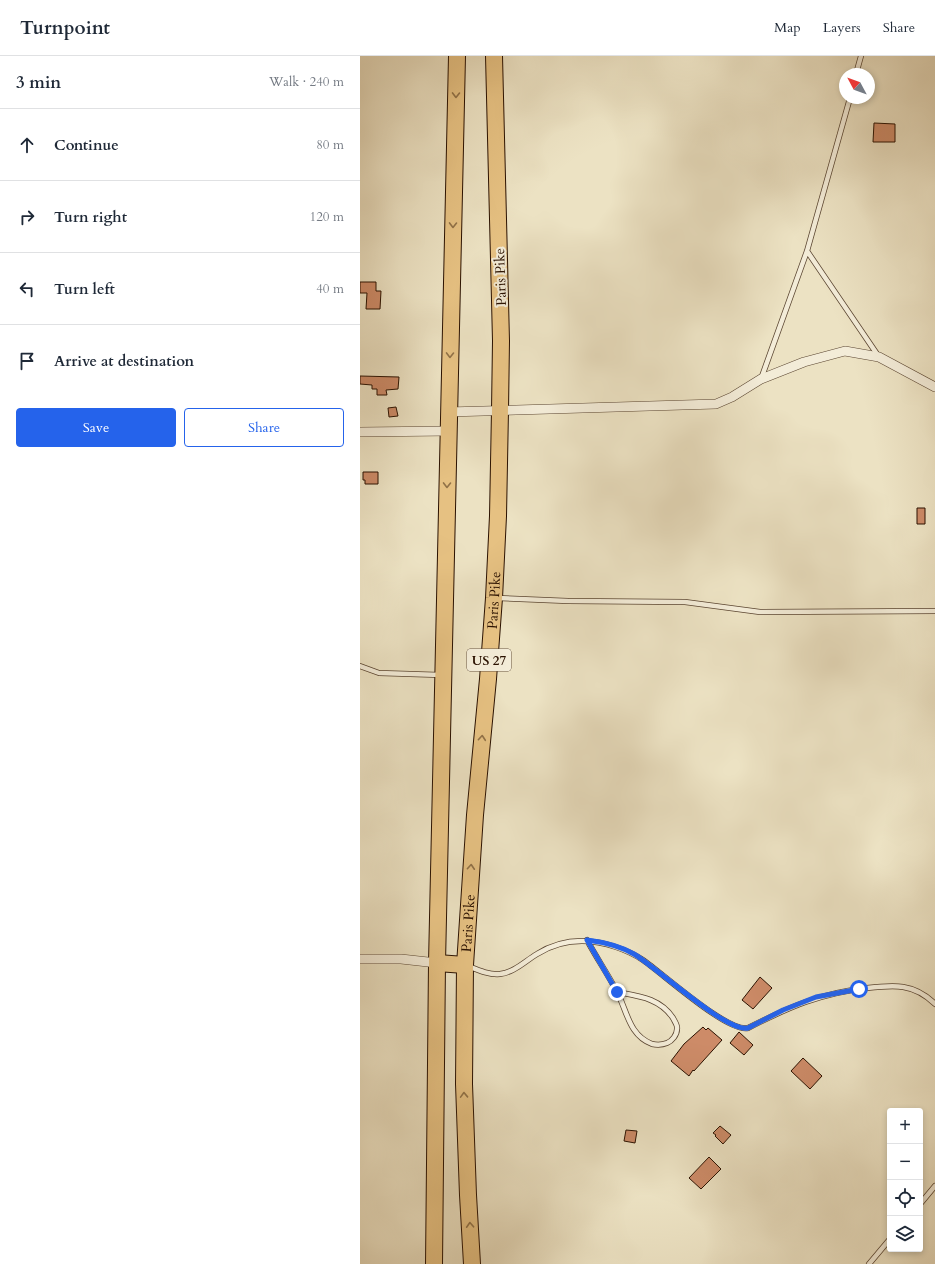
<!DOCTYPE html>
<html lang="en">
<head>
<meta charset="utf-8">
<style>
	body { margin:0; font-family:Cardo,serif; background:#f6f6f7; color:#1f2937 }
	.controls { position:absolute; right:12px; bottom:12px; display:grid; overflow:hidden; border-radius:4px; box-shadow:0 2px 6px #0003 }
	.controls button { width:36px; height:36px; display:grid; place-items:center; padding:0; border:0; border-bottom:1px solid #e0e1e3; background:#fff; color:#1f2937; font:20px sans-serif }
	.compass { position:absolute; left:479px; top:12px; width:36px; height:36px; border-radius:50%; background:#fff; box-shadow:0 2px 6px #0003; rotate:311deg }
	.stop { position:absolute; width:12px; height:12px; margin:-9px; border:3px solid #2563eb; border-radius:50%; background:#fff }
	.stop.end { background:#2563eb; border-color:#fff; box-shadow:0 1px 4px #0008 }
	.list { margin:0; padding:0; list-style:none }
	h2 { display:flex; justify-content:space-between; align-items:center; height:52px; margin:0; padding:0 16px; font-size:17px }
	h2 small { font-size:13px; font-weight:400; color:#747a83 }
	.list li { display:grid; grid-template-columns:26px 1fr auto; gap:12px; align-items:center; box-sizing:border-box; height:72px; padding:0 16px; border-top:1px solid #e0e1e3 }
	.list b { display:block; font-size:15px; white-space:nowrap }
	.list em { font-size:13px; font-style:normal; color:#747a83 }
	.actions { display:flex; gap:8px; padding:12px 16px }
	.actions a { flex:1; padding:9px 0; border:1px solid #2563eb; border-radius:4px; text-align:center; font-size:14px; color:#2563eb }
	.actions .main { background:#2563eb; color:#fff }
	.icon { flex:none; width:22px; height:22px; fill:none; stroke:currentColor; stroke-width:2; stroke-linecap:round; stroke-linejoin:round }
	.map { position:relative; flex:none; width:575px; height:1208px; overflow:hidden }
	header { display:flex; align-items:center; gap:24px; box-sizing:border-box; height:56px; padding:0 20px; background:#fff; border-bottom:1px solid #e0e1e3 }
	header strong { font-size:19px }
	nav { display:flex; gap:22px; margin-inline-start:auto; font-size:14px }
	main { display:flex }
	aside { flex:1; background:#fff }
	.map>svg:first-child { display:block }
	.building { fill:#cd8b68; stroke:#2a1100 }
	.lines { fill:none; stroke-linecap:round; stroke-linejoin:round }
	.lane-casing { stroke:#5a4531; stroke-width:6 }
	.street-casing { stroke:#5a4531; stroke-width:10 }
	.highway-casing { stroke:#2a1100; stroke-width:18 }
	.lane { stroke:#f3ecd8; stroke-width:4.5 }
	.street { stroke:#f3ecd8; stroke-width:9 }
	.highway { stroke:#e6c182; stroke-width:16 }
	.oneway { stroke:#917248 }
	.route { stroke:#2563eb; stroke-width:5 }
	.labels { text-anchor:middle; stroke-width:4; stroke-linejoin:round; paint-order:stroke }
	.shield { fill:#f3ecd8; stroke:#665341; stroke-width:1 }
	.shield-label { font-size:13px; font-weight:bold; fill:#2a1100 }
	.street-label { font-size:14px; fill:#2a1100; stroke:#f3ecd8 }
</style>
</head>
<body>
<header>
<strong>Turnpoint</strong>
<nav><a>Map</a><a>Layers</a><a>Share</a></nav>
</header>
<main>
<aside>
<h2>3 min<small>Walk · 240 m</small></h2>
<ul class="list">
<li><svg class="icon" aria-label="ahead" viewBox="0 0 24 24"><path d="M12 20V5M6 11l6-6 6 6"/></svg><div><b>Continue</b></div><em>80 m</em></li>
<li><svg class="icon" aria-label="right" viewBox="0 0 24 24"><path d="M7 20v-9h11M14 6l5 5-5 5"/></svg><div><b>Turn right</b></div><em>120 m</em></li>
<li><svg class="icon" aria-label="left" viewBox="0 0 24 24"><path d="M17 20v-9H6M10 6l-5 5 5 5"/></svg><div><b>Turn left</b></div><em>40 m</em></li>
<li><svg class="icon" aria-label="arrive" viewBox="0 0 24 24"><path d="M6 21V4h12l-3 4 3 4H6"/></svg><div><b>Arrive at destination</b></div></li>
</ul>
<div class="actions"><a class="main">Save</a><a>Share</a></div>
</aside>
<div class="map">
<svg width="575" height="1208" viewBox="0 0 575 1208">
	<rect width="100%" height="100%" fill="#ece2c3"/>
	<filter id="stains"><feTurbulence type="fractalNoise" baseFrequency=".005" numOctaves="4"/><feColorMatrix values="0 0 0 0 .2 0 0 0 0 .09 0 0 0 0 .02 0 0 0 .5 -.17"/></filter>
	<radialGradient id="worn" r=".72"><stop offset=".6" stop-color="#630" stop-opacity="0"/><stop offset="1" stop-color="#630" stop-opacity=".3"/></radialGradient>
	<path class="building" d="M514 67 535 68V86H513Z
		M0 226H16V235H21L20 253H6L7 237H0Z
		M0 320 39 321 38 333 26 334 27 339H17V333H12V329L0 328Z
		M36 351 38 360 29 361 28 352Z
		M3 416H18V428H5V424H3Z
		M557 452H565V468H557Z
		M400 921 412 932 393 953 382 944Z
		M343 971 346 974 348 972 362 984 334 1015 333 1014 329 1020 311 1005 324 988Z
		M379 976 393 989 384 999 370 987Z
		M443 1002 462 1020 450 1033 431 1015Z
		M360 1070 371 1079 363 1088 355 1080 356 1079 353 1077Z
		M266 1074 277 1075 275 1087 264 1085Z
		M349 1101 361 1113 341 1133 329 1122Z"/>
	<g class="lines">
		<g class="lane-casing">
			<path id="lane" d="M496 18 501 0
				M447 195 519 301
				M401 323 447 195 490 42
				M137 542 208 545 325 546 400 556 575 555
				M0 610 19 617 81 619
				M227 884C236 901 247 917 256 934 267 953 268 979 292 988 297 989 302 989 307 987 312 985 317 979 317 973 318 970 315 966 313 962 300 942 278 940 257 936
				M108 910C118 914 129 919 140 918 155 916 165 905 177 898 201 883 229 882 256 891 265 894 274 898 283 904 302 917 368 977 388 972 429 951 461 937 507 932 534 929 554 927 575 948
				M560 1148 575 1130
				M509 1208 530 1183"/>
		</g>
		<g class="street-casing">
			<path id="street" d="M88 356 356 348 372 341 401 323 444 306 485 295 519 301 575 331
				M0 376 88 375
				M0 903H41L77 907"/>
		</g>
		<g class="highway-casing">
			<g id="highway">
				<path d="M77 907 105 909"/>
				<path d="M74 1208 77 907 97 0"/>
				<path id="s1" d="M112 1208 108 1139 104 1028 105 909 115 759 128 623 134 542 138 460 140 354 141 285 134 0"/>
			</g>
		</g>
		<use href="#lane" class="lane"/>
		<use href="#street" class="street"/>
		<use href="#highway" class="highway"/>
	</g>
	<defs><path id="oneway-chevron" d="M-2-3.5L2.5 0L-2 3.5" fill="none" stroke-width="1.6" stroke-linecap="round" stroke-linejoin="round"/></defs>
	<g class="oneway">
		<use href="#oneway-chevron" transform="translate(96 39) rotate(91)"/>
		<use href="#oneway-chevron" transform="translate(93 169) rotate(91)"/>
		<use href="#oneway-chevron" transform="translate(90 299) rotate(91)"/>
		<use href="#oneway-chevron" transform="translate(87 429) rotate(91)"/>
		<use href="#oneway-chevron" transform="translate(122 682) rotate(-85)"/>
		<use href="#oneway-chevron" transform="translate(111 811) rotate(-86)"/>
		<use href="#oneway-chevron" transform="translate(104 1039) rotate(-92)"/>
		<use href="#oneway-chevron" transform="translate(110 1169) rotate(-93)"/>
	</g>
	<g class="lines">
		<path class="route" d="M257 936 227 884C243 886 260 890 274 898 296 911 367 977 388 972L423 954 456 941 499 933"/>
	</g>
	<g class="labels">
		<rect class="shield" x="107" y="593" width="44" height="22" rx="3"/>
		<g class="shield-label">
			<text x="129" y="609">US 27</text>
		</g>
		<g class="street-label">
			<text transform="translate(140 221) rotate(-92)" y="5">Paris Pike</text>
			<text dy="5" stroke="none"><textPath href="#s1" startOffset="665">Paris Pike</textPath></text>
			<text dy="5" stroke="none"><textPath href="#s1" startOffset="341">Paris Pike</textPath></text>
		</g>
	</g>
	<rect width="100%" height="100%" filter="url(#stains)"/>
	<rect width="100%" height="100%" fill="url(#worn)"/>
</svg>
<div class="controls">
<button>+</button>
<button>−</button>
<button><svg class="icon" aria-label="locate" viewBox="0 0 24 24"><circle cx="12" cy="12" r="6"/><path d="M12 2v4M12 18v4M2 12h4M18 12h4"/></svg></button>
<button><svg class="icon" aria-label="layers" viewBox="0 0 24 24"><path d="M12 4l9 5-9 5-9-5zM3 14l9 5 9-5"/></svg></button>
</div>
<svg class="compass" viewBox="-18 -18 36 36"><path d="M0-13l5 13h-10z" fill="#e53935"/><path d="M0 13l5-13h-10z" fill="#747a83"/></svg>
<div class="stop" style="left:499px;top:933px"></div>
<div class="stop end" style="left:257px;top:936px"></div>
</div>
</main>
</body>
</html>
